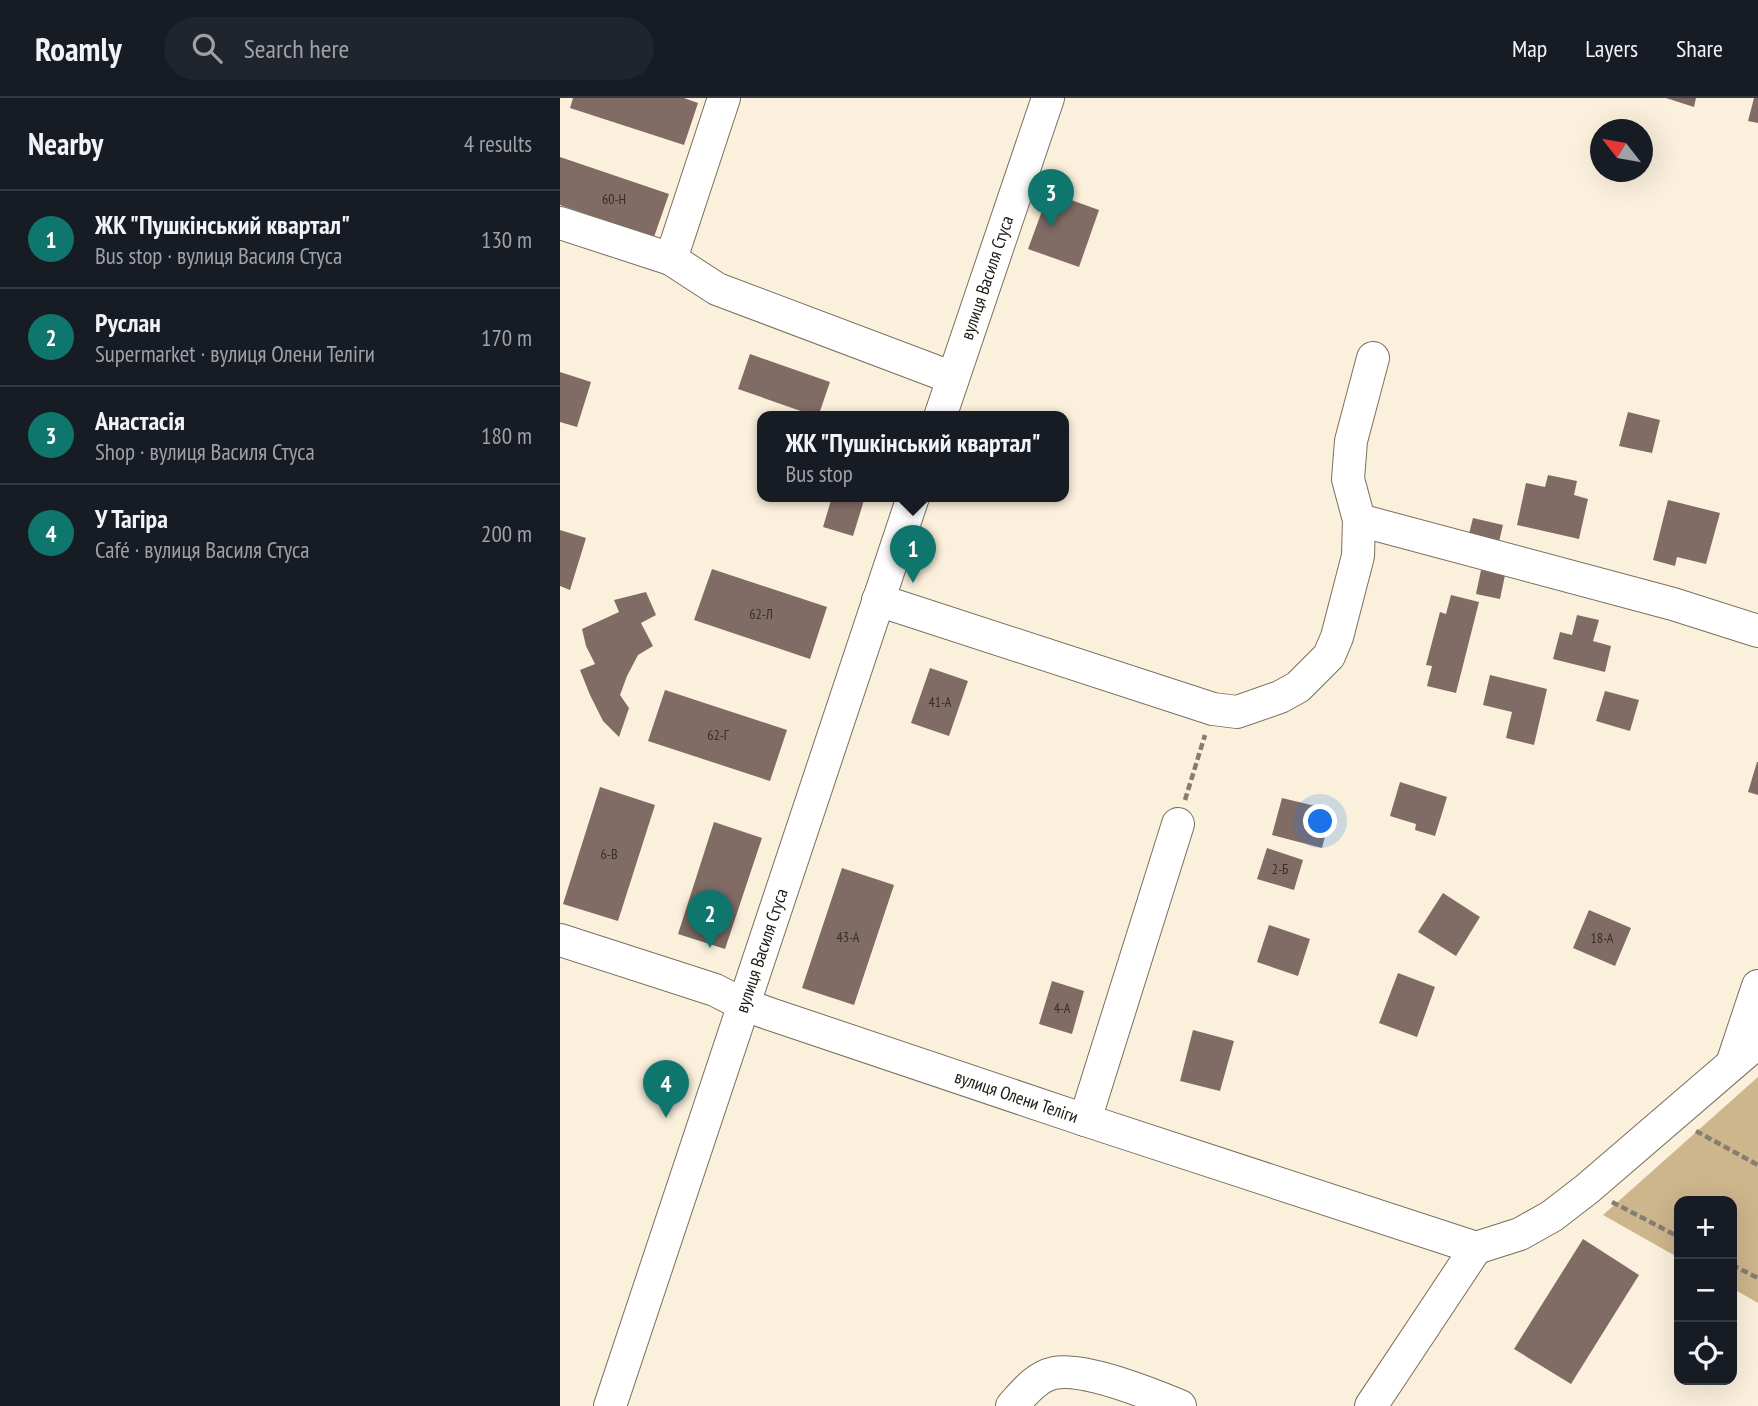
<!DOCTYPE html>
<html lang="en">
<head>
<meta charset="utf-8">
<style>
	body { margin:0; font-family:"PT Sans Narrow",sans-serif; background:#20242c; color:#f1f3f6 }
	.controls { position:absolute; right:21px; bottom:21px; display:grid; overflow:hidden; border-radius:14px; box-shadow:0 7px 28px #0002 }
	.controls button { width:63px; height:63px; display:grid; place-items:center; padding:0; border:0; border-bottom:2px solid #363941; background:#171b24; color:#f1f3f6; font:35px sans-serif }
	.compass { position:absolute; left:1030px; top:21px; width:63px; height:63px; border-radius:50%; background:#171b24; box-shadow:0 7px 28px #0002; rotate:301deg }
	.you { position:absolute; left:761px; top:724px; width:24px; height:24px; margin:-18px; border:5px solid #fff; border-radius:50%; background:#1a73e8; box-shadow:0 0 0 10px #1a73e833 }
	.badge { display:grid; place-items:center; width:46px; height:46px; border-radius:50%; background:#0f766e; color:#fff; font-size:23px; font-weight:700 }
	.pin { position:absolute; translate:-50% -58px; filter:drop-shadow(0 2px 4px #0008) }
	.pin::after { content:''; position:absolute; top:37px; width:24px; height:21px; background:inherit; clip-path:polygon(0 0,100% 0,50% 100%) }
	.popup { position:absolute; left:197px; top:313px; width:312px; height:91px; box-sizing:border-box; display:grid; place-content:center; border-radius:14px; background:#171b24; filter:drop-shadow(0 2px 5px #0005); font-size:23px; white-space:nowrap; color:#9ea1a6 }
	.popup b { font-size:26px; color:#f1f3f6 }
	.popup::after { content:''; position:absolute; left:50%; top:100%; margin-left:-14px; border:14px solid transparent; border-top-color:#171b24 }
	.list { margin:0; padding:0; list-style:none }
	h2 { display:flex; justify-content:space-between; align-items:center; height:91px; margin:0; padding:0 28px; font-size:30px }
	h2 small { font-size:23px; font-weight:400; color:#9ea1a6 }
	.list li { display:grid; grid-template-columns:46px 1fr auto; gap:21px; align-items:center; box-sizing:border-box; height:98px; padding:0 28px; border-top:2px solid #363941 }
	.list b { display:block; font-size:26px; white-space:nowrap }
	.list p { margin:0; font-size:23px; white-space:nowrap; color:#9ea1a6 }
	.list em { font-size:23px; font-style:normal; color:#9ea1a6 }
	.icon { flex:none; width:38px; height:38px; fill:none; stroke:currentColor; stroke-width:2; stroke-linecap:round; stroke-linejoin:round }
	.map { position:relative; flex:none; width:1198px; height:1308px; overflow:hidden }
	header { display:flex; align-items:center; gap:42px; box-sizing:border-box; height:98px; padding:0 35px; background:#171b24; border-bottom:2px solid #363941 }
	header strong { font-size:33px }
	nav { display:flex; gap:38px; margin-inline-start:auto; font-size:24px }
	.search { width:490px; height:63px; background:#20242c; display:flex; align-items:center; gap:18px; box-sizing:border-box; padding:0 24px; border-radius:38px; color:#9ea1a6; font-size:26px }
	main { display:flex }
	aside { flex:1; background:#171b24 }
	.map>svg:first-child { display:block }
	.forest { fill:#cdb58c }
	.building { fill:#816c65 }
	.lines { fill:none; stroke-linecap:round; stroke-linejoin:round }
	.minor-casing { stroke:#7a6f5e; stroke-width:34 }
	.path { stroke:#847d70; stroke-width:4.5; stroke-dasharray:7 3.5; stroke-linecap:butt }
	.minor { stroke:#fff; stroke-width:32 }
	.labels { text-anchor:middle; stroke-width:7; stroke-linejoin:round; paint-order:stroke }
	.number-label { font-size:14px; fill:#362e27 }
	.street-label { font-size:18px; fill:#1d1912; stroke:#fff }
</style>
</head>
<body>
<header>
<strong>Roamly</strong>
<div class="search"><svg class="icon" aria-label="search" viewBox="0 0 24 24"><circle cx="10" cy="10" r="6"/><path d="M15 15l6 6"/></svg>Search here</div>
<nav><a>Map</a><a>Layers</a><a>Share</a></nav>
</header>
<main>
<aside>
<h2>Nearby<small>4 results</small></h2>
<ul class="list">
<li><span class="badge">1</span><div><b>ЖК &quot;Пушкінський квартал&quot;</b><p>Bus stop · вулиця Василя Стуса</p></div><em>130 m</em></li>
<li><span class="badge">2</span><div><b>Руслан</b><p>Supermarket · вулиця Олени Теліги</p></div><em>170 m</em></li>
<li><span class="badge">3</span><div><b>Анастасія</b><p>Shop · вулиця Василя Стуса</p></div><em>180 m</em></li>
<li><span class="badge">4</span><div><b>У Тагіра</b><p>Café · вулиця Василя Стуса</p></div><em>200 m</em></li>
</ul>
</aside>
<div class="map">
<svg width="1198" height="1308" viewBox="0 0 1198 1308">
	<rect width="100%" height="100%" fill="#fbf0dc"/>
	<path class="forest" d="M1198 979V1205L1172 1190V1103H1119V1160L1043 1117Z"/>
	<path class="building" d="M13 0H124L138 5 124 47 10 10Z
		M1106 0H1136L1134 9Z
		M1194 0H1198V25L1188 23Z
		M0 59 109 96 94 139 0 107Z
		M489 94 539 112 519 169 468 151Z
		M190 256 270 284 258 319 178 291Z
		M0 274 31 284 17 329 0 324Z
		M1068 314 1100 322 1092 355 1059 348Z
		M988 377 1017 383 1014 397 1028 401 1019 441 957 427 966 385 985 389Z
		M272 399H305L293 438 263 429Z
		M1108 402 1160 415 1146 466 1117 459 1115 468 1093 462Z
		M913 420 943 427 938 448 908 440Z
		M0 432 26 440 10 492 0 488Z
		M152 471 267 509 250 561 134 522Z
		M921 472 945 477 940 501 916 496Z
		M86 494 96 517 81 525 93 548 78 557 67 578 60 597 69 610 59 639 43 623 30 597 20 572 35 566 26 548 22 531 59 514 54 502Z
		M891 497 919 504 896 595 867 588 872 568 866 567 880 514 886 516Z
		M1017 517 1039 522 1033 543 1051 548 1045 574 993 561 1000 534 1012 537Z
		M370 570 408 583 389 638 351 625Z
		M930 577 987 591 974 647 946 640 952 614 923 607Z
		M105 592 227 632 210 683 88 643Z
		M1045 593 1079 602 1070 633 1036 623Z
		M1197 664H1198V697L1188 694Z
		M840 684 887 699 875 738 855 732 856 726 830 718Z
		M40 689 95 707 58 823 3 806Z
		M722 700 772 712 762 750 712 737Z
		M154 724 202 740 165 851 118 836Z
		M707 750 743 762 734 792 697 781Z
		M282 770 334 787 294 907 242 890Z
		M883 795 920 819 896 858 858 834Z
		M1029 812 1071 830 1055 868 1013 850Z
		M709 827 750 841 738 878 697 864Z
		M838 875 875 889 857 939 819 925Z
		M492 883 524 893 512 936 479 926Z
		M633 932 674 943 660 993 620 983Z
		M1023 1141 1079 1177 1011 1286 954 1251Z"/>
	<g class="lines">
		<g class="minor-casing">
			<g id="minor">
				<path d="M0 125 111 161 157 191 393 280"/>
				<path d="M111 161 164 0"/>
				<path id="s1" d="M380 319 488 0"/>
				<path d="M799 422 1113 506 1198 533"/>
				<path d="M318 502 653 611 677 614 720 599 738 589 769 558 777 539 798 458 799 422 788 381 791 343 813 260"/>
				<path id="s2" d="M0 842 155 892 182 906 210 916 525 1022 916 1150"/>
				<path d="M1172 966 1198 888"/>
				<path d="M525 1022 618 726"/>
				<path id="s3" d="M50 1308 353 399"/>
				<path d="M452 1308C464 1295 476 1279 494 1275 524 1269 591 1296 620 1308"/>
				<path d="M811 1308 916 1150 960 1136 992 1118 1027 1091 1198 944"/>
			</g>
		</g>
		<path class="path" d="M625 702 645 637
			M1136 1033 1198 1067
			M1052 1104 1119 1139
			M1172 1167 1198 1180"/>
		<use href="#minor" class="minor"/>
	</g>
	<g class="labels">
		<g class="number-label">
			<text x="54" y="106">60-Н</text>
			<text x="201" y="521">62-Л</text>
			<text x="380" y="609">41-А</text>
			<text x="158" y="642">62-Г</text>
			<text x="49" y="761">6-В</text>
			<text x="720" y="776">2-Б</text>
			<text x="288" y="844">43-А</text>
			<text x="1042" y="845">18-А</text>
			<text x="502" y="915">4-А</text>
		</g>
		<g class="street-label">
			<text dy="6" stroke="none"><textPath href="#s1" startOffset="147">вулиця Василя Стуса</textPath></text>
			<text dy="6" stroke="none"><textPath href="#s3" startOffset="480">вулиця Василя Стуса</textPath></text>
			<text dy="6" stroke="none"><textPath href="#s2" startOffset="483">вулиця Олени Теліги</textPath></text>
		</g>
	</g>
</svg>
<div class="controls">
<button>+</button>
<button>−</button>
<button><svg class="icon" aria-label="locate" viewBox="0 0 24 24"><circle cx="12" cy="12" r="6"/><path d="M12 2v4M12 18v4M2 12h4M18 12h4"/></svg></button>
</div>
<svg class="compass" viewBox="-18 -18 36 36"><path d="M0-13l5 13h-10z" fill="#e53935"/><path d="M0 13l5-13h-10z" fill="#9ea1a6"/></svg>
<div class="you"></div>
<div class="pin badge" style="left:353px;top:485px">1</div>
<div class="popup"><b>ЖК &quot;Пушкінський квартал&quot;</b>Bus stop</div>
<div class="pin badge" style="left:150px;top:850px">2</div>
<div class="pin badge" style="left:491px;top:129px">3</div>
<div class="pin badge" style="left:106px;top:1020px">4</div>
</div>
</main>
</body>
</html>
